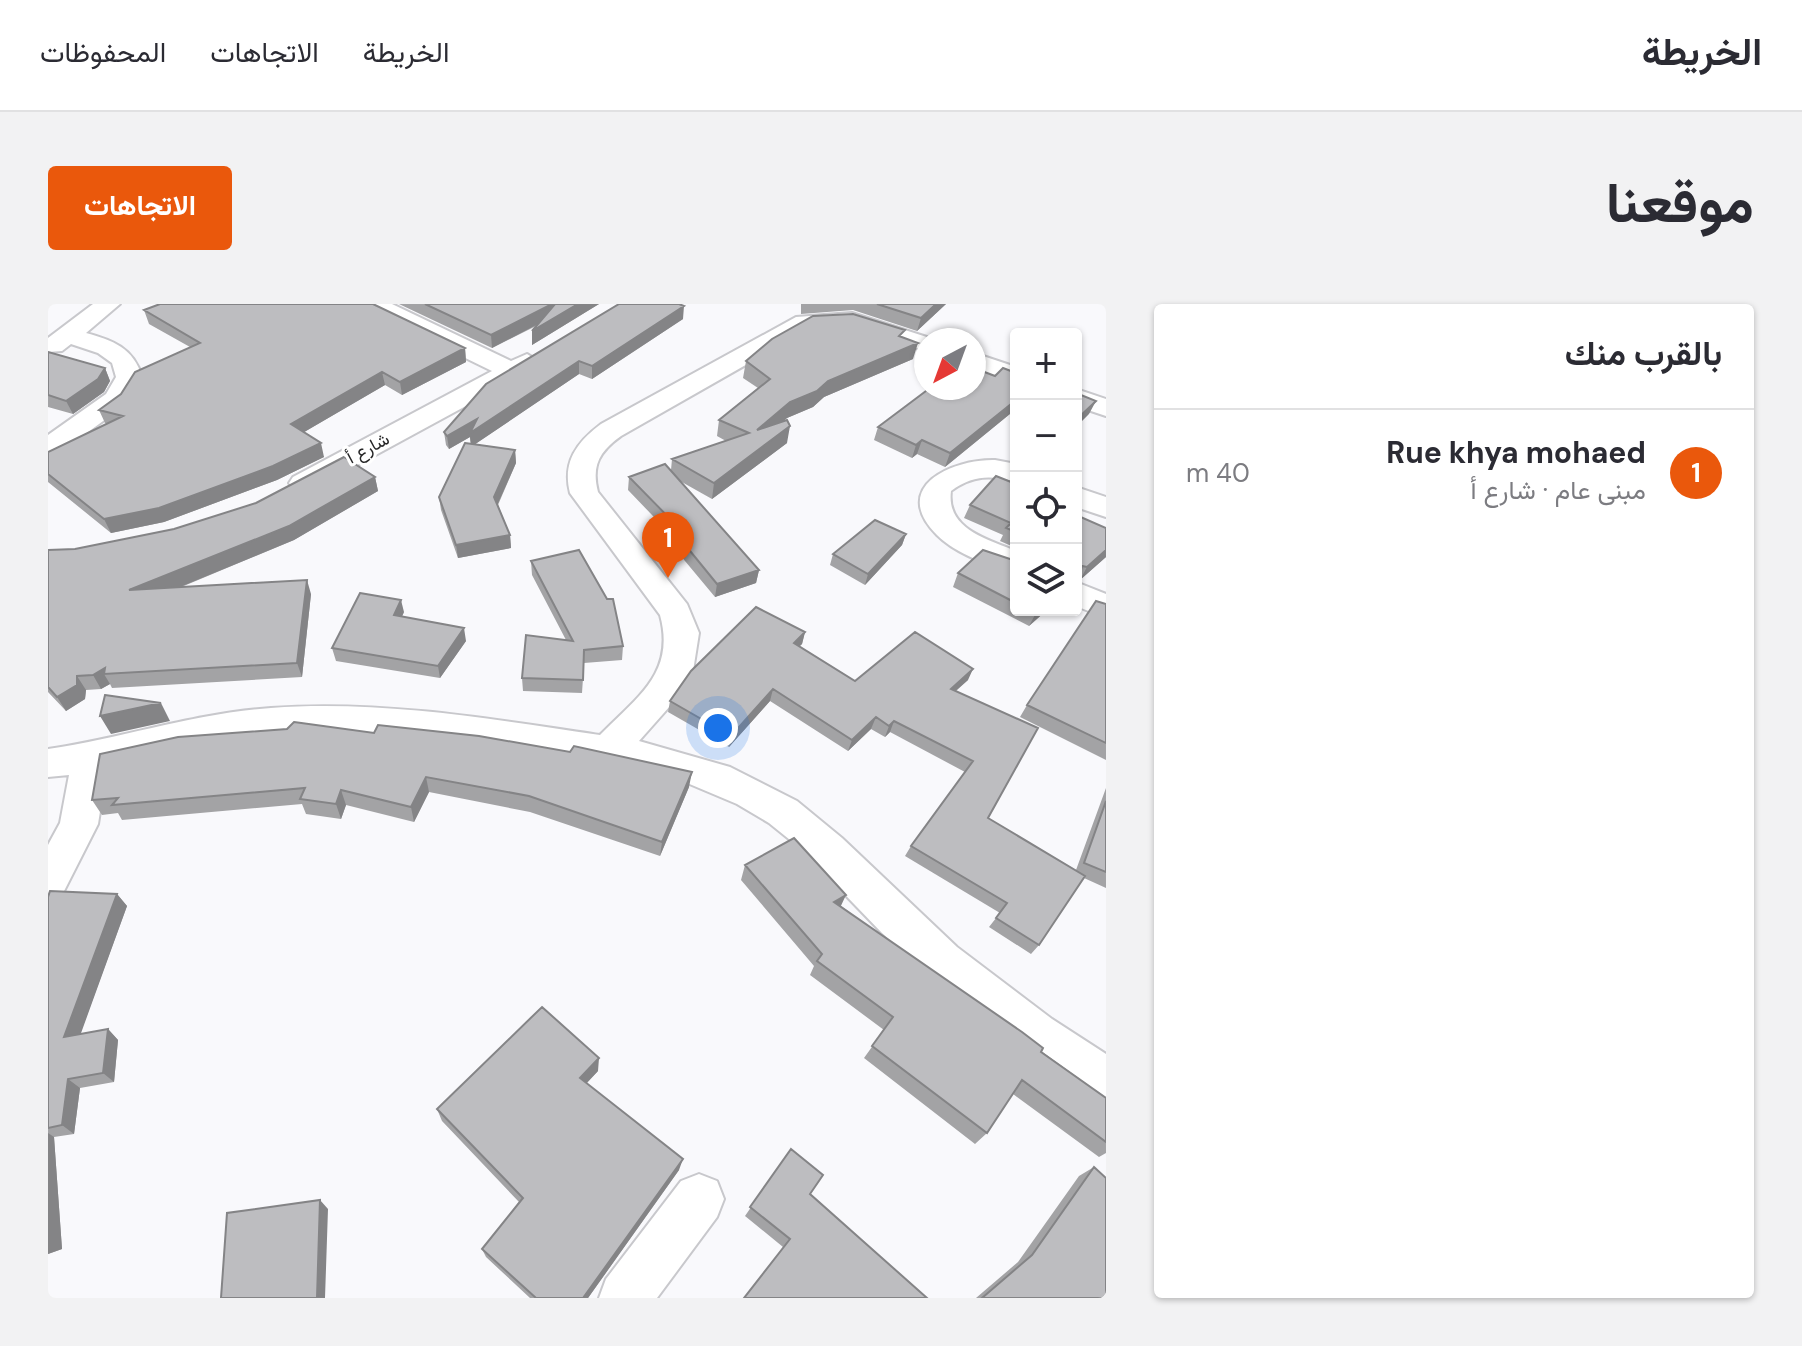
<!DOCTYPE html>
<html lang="ar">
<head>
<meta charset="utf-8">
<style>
	body { margin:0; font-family:"DM Sans",Vazirmatn,sans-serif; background:#f2f2f3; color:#2b2b33; direction:rtl }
	.controls { position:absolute; right:24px; top:24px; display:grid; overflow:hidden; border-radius:8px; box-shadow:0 2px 6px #0004 }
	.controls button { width:72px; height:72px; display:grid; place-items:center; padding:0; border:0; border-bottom:2px solid #e1e1e2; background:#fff; color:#2b2b33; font:40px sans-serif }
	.compass { position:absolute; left:866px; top:24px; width:72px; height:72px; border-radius:50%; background:#fff; box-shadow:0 2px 6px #0004; rotate:221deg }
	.you { position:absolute; left:670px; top:424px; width:28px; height:28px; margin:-20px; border:6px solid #fff; border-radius:50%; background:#1a73e8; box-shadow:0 0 0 12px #1a73e833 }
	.badge { display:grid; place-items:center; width:52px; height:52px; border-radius:50%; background:#ea580c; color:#fff; font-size:26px; font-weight:700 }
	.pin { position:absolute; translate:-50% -66px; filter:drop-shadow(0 2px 4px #0008) }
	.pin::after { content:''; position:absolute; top:42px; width:28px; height:24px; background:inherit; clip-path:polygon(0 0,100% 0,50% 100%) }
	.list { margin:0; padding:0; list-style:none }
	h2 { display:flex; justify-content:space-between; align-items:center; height:104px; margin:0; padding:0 32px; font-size:34px }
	h2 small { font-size:26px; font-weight:400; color:#7c7c81 }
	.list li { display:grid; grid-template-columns:52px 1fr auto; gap:24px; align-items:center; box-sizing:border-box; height:128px; padding:0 32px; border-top:2px solid #e1e1e2 }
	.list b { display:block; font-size:30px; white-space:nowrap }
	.list p { margin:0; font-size:26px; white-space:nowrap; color:#7c7c81 }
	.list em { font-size:26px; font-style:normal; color:#7c7c81 }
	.icon { flex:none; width:44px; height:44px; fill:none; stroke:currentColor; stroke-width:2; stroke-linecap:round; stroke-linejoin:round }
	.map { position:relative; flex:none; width:1058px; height:994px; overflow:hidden; direction:ltr; border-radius:8px }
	header { display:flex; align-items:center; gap:48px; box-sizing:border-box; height:112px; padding:0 40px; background:#fff; border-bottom:2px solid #e1e1e2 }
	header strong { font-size:38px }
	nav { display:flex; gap:44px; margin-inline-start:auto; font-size:28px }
	.intro { display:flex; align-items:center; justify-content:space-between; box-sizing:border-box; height:192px; padding:0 48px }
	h1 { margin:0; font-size:56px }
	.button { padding:20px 36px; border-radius:8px; background:#ea580c; color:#fff; font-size:28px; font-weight:700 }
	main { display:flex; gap:48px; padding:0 48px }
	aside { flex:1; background:#fff; border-radius:8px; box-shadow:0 2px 6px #0004 }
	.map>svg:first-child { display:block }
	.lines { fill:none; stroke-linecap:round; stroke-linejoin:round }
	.street-casing { stroke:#c8c8cc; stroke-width:4 }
	.street { fill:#fff; fill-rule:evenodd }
	.wall { fill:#a3a3a5 }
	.shaded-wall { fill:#848486 }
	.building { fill:#bdbdc0; stroke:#848486; stroke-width:2 }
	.labels { text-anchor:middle; stroke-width:6; stroke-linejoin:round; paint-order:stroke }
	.far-street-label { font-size:18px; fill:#262627; stroke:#fff }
</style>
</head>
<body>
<header>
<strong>الخريطة</strong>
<nav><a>الخريطة</a><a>الاتجاهات</a><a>المحفوظات</a></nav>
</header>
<div class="intro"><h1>موقعنا</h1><a class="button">الاتجاهات</a></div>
<main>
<aside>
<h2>بالقرب منك<small></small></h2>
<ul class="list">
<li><span class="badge">1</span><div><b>Rue khya mohaed</b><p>مبنى عام · شارع أ</p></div><em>40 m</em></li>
</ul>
</aside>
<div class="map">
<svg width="1058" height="994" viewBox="0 0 1058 994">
	<rect width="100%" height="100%" fill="#f9f9fc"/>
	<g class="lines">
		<g class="street-casing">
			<path id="street" d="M45 0H72L38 29C64 36 86 44 94 73L77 101 10 150 0 152V131L58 90 68 73 64 59 50 49 23 40 14 47 0 48V34Z
				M313 0H344L463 57 479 50 492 58 473 72 265 185H245L241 179 245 173 444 67 317 5Z
				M804 9 888 36H878V47L802 23 761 25 573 132C552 147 543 161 550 188L639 300 651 329 645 367 630 393 591 437 682 463 749 497 794 534 909 643 1004 715 1058 750V796L1021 782 902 690 834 629 752 544 721 519 689 500 632 476 527 455 288 429 189 435 59 463 50 520 14 591 0 596V541L12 519 21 471 0 473V445C75 434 147 409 223 404 332 396 445 415 552 431 589 393 628 369 612 311L522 189C514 158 529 138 553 120L748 13Z
				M926 49 968 63V80L926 66Z
				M1028 85 1058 95V112L1028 102Z
				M947 156 968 160V178C943 171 925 171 903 187 898 225 939 235 968 247V269C942 262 908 250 889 231 841 183 904 155 947 156Z
				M1028 183 1058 193V213L1028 203Z
				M1028 278 1058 290V314L1028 302Z
				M651 870 669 877 676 895 669 913 609 994H551L558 975 633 877Z"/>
		</g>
		<use href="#street" class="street"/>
	</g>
	<path class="wall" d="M351 0H551L484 41V27L490 21 444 44Z
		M571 0 635 15 544 75 531 70 427 140 467 146 468 159 450 201 462 231 463 244 410 254 393 206 391 193 423 140 422 133 401 145 398 141 396 128Z
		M753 0H898L869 27 805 6 753 10Z
		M96 6 417 44 418 58 354 91 337 81 256 128 276 153 229 176 116 218 63 229 0 178V148L59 120 57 119 51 106 142 43 101 20Z
		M855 34 865 55 776 93 765 103 739 114 735 117 739 139 664 195 632 177 711 266 708 279 667 293 627 245 628 236 580 186 581 173 623 166 624 155 678 137 669 132 671 116 710 84 695 74 698 57Z
		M0 48 57 64 62 77 56 88 25 110 0 103Z
		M968 69V105L897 163 869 150 864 154 826 136 830 123 947 72Z
		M327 173 330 187 246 236 131 284 263 290 254 373 64 384 62 380 53 385 38 386 37 395 18 407 0 388V246L27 245 126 225Z
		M968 180V244L952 237 955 231 916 214 922 201Z
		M1028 211 1058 253 1032 276H1029L1028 277Z
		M858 230 854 241 817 281 782 261 785 250Z
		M483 257 575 342 574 356 536 359 534 389 475 387 474 374 518 336 484 271Z
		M968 257V306H999L981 322 905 283 910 269Z
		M1058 300V456L972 413 979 401Z
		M356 308 354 312 418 337 392 374 288 357 284 344Z
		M757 328 754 340 751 342 807 377 920 376 908 387 940 514 1028 566 1058 484V584L1036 574 991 641 983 650 941 623 952 609 857 552 863 542 917 468 842 428 837 433 823 425 800 447 722 397 681 443 620 408 622 397Z
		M326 429 641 483 612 552 482 508 381 488 366 518 298 501 293 515 258 510 254 500 74 516 70 509 54 511 44 496Z
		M697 561 793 602 1058 794V849L1051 853 965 790 939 829 927 840 816 754 836 726 762 671 766 662 693 576Z
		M69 590 79 602 32 730 60 725 70 736 66 778 32 784 26 830 6 833 14 945 0 950V593Z
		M550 767 538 780 631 866 540 994H482L438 953 434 945 471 898 394 817 389 805Z
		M743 845 762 890 879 994 735 943 697 912Z
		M1046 863 1058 994H928L970 958 1031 872Z"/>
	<path class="shaded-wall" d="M504 0H511V9L444 44 443 31Z
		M530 0H551L484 41V27Z
		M888 0H898L869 27 873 14Z
		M636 2 635 15 544 75V62Z
		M870 39 865 55 776 93 765 103 739 114 706 143 709 126 742 98 780 77Z
		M417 44 418 58 354 91 352 78Z
		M531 57V70L423 143 422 133 401 145 399 132Z
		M57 64 62 77 56 88 25 110 18 97Z
		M334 68 337 81 246 134 243 120Z
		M968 96V105L897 163 902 149Z
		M1048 97 1041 110 1028 123V116Z
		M742 122 739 139 664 195 666 179Z
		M874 136 869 150 864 154 868 141Z
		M273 139 276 153 229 176 116 218 63 229 56 215Z
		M467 146 468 159 447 206 446 193Z
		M327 173 330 187 246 236 88 301 81 286Z
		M858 230 854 241 817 281 820 270Z
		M462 231 463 244 410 254 408 241Z
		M1058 246V253L1032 276 1039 263Z
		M711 266 708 279 667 293 669 280Z
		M259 276 263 290 254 373 249 359Z
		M353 296 356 308 349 323 346 311Z
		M991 306H999L981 322 988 309Z
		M416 324 418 337 392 374 390 362Z
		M757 328 754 340 743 351 746 339Z
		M57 364 56 370 62 380 53 385 45 371Z
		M925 365 920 376 897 396 903 385Z
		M29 372 38 386 37 395 18 407 9 393Z
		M725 385 722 397 681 443 683 432Z
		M113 399 122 417 63 430 52 412Z
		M828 413 823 425 800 447 804 436Z
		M846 417 842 428 837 433 841 422Z
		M644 468 641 483 612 552 614 538Z
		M378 473 381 488 366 518 363 503Z
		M293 486 298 501 293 515 288 500Z
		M69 590 79 602 28 743 16 733Z
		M798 591 791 606 786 598Z
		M60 725 70 736 66 778 55 769Z
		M551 754 550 767 531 787 532 774Z
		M20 775 32 784 26 830 14 821Z
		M0 829 6 833 14 945 0 950Z
		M635 855 631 866 540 994H535Z
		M272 896 280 905 277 994H269Z"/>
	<path class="building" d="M112 0H325L417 44 352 78 334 68 243 120 273 139 225 162 111 204 56 215 0 170V148L75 112 51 106 73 90 87 68 152 39 96 6Z
		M377 0H504L443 31Z
		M507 0H530L484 27Z
		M571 0H631L636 2 544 62 531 57 422 129 429 115 399 132 396 128 438 80Z
		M829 0H888L873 14Z
		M805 10 857 26 851 32 870 39 780 77 769 87 742 98 709 126 739 116 742 122 666 179 624 155 701 129 671 116 722 75 698 57 724 35 765 12Z
		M0 48 57 64 50 75 18 97 0 91Z
		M926 64 947 72 955 64 968 69V96L902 149 874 136 868 141 830 123 882 84H926Z
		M1028 89 1048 97 1028 116Z
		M417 139 467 146 446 193 462 231 408 241 391 193Z
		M296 153 327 173 241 222 81 286 259 276 249 359 56 370 57 364 45 371 29 372V381L9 393 0 383V246L27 245 126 225 208 199Z
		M617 160 711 266 669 280 629 231 636 229 581 173Z
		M948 172 968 180V228L958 224 963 219 922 201Z
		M1028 211 1058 224V246L1039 263 1034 262 1032 269 1028 273Z
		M827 216 858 230 820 270 785 250Z
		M531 246 559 295H565L575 342 536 346 535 376 474 374 478 331 525 337 483 257Z
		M935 246 968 257V299L910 269Z
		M312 289 353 296 346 311 416 324 390 362 284 344Z
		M1048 297 1058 300V439L979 401Z
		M708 303 757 328 746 339 807 377 867 328 925 365 903 385 990 424 940 514 1037 572 991 641 948 614 959 599 863 542 925 457 846 417 841 422 828 413 804 436 725 385 683 432 622 397 643 367Z
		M57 391 113 399 52 412Z
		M246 418 326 429 330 421 431 432 522 448 526 442 644 468 614 538 481 492 378 473 363 503 293 486 288 500 252 495 257 484 64 501 70 494 44 496 52 450 130 433 239 425Z
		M1058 497V568L1036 559Z
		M746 534 798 591 786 598 974 728 995 744 993 748 1058 794V838L974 776 939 829 824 742 845 713 769 657 774 650 697 561Z
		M2 587 69 590 16 733 60 725 55 769 20 775 14 821 0 824V593Z
		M494 703 551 754 532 774 635 855 535 994H488L434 945 475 894 389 805Z
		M743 845 775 871 762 890 879 994H696L742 935 702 903Z
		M1046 863 1058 874V994H934L984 951Z
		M272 896 269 994H173L179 909Z"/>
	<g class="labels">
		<g class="far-street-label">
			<text transform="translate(320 144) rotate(-28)" y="6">شارع أ</text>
		</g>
	</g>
</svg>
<div class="controls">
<button>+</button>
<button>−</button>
<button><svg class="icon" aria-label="locate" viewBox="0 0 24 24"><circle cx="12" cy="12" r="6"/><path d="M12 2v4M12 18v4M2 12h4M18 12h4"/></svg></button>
<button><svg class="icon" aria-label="layers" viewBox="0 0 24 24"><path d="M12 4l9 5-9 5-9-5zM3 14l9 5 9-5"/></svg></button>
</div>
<svg class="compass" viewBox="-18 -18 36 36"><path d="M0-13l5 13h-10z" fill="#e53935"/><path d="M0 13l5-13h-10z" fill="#7c7c81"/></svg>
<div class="you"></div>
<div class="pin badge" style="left:620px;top:274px">1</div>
</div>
</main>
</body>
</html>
